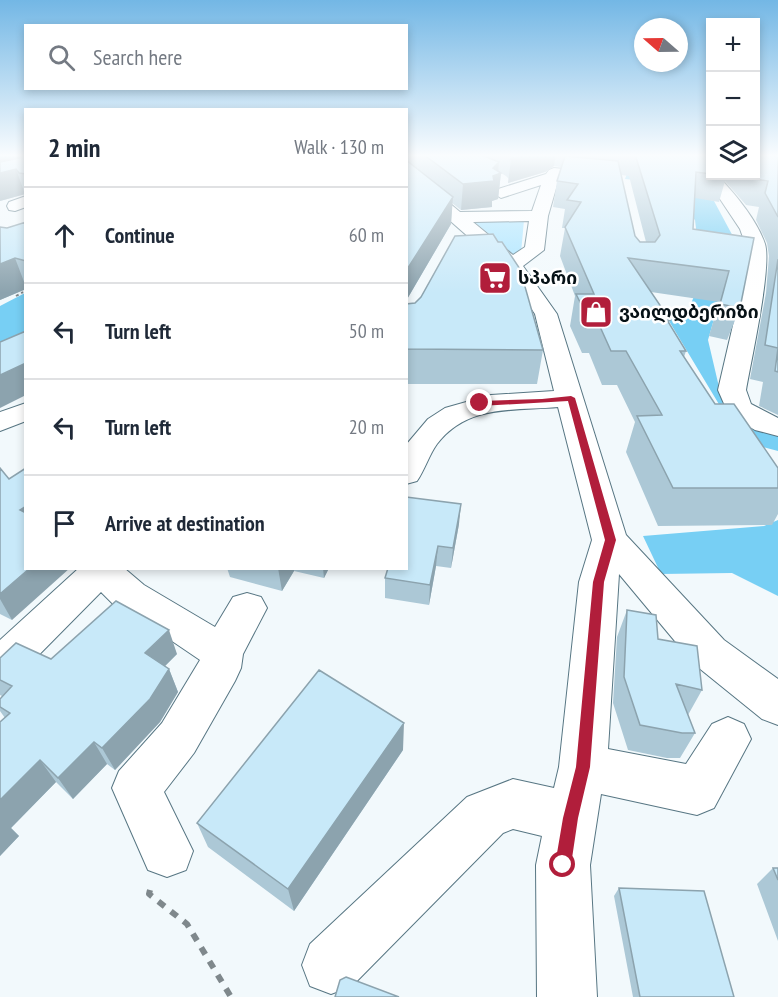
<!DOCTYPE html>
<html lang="en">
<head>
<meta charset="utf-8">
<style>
	body { margin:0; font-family:"PT Sans Narrow","Noto Sans Georgian",sans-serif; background:#f6f6f7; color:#1f2937 }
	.controls { position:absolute; right:18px; top:18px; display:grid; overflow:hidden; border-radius:0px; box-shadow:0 3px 9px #0003 }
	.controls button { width:54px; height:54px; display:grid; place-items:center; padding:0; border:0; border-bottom:2px solid #e0e1e3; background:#fff; color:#1f2937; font:30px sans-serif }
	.compass { position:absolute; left:634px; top:18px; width:54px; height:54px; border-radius:50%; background:#fff; box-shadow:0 3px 9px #0003; rotate:290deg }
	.stop { position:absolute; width:18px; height:18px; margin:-14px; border:4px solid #b11e3b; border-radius:50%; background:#fff }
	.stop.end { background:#b11e3b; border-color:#fff; box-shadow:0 2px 6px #0008 }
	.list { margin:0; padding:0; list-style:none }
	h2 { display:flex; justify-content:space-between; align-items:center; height:78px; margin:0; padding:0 24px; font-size:26px }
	h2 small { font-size:20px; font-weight:400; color:#747a83 }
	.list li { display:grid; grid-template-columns:39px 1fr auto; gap:18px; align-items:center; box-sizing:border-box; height:96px; padding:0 24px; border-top:2px solid #e0e1e3 }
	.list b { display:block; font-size:22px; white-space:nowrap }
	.list em { font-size:20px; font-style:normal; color:#747a83 }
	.icon { flex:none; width:33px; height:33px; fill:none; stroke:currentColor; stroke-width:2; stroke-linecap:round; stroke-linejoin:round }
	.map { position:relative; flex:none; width:778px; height:997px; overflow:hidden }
	.search { position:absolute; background:#fff; box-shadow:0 3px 9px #0003; left:24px; top:24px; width:384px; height:66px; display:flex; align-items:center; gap:15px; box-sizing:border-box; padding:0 21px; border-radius:0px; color:#747a83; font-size:22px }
	.panel { position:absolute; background:#fff; box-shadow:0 3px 9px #0003; left:24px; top:108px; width:384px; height:462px; border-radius:0px }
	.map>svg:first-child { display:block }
	.green { fill:#a8e4ff }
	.forest { fill:#77cff4 }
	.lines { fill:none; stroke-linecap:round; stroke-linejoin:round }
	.minor-casing { stroke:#577683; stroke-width:2 }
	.path-far1 { stroke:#7f888c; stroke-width:2; stroke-dasharray:3 3; stroke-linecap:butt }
	.path { stroke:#7f888c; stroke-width:6; stroke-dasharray:8 8; stroke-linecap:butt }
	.minor { fill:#fff; fill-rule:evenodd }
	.wall { fill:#acc8d6; fill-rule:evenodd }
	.shaded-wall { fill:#8ca3ae }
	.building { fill:#c8e9f9; stroke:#8ca3ae; stroke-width:1.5 }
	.route { fill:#b11e3b }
	.labels { text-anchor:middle; stroke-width:5; stroke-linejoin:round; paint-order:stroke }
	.far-poi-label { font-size:18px; font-weight:bold; fill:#061116; stroke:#fff; text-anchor:start }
</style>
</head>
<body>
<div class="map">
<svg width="778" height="997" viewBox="0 0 778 997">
	<rect width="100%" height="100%" fill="#f2f9fc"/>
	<path class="green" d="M471 219 524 220 521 253 513 254Z"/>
	<path class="forest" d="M584 160 646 170 677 190 714 201 736 242 708 340 723 404 778 435V451L741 441 663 311 689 308 702 278 695 220 659 182 625 179 628 171Z
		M25 293V343L0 356V306Z
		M778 520V596L732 573 661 574 643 536 764 526Z"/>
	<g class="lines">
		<g class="minor-casing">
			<path id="minor" d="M706 167 710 169V176H718C735 194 757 220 765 244 772 267 751 361 746 390L751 404 778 418V436L755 430 729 415 718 390 746 269V246L740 229 714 190 698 172Z
				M554 168 603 173 611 178 603 183 559 178 548 216 544 250 523 266 557 314 626 535 724 640 778 679V725L762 719 694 664 619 574 608 749 686 764 712 724 728 717 744 724 751 739 714 808 697 815 601 794 590 865 597 997H537L536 865 542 836 513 829 503 833 352 986 331 994 310 986 302 965 310 944 467 797 513 779 554 788 559 767 579 582 592 540 558 407C514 411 468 404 437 444 429 455 425 469 417 481L406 484V445L428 419 445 408 491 395 554 391 535 314 505 269 406 182V170L411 171 460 212 532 211 541 185 501 198 493 193 495 190 546 174 549 170ZM529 221 525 247 513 255 473 222Z
				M26 196V207L15 211 9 210 7 206 9 202Z
				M26 403V421L0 431V412Z
				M79 568H124L144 585 215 627 233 597 247 593 261 597 267 608 243 654 241 668 235 681 194 753 164 792 193 851 186 870 167 877 148 870 112 788 119 771 162 723 200 660 144 622 116 607 101 592 15 679 0 684V640Z"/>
		</g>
		<path class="path-far1" d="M16 296 23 292"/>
		<path class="path" d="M150 890 149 894 187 924 231 997"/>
		<use href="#minor" class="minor"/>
	</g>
	<path class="wall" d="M26 154V194L0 201Z
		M406 154H711V176H756V154H778V415L759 406 763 382 750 379 766 293 769 256 767 243 756 220 759 207 746 205 725 181 719 202 695 198 693 229 754 238 740 308 727 340 709 336 719 302 651 292 670 320 669 323 686 351 684 357 715 404 778 468V514L772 525 658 526 626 452 635 422 617 385H602L589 353H582L570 326 575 296 560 256 565 228H562L565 209 553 207 557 181 561 167 554 166 545 172 508 183 509 179 506 176 501 173 498 199 492 201V207L461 210 452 203 451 224 406 301ZM621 175 629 176 646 242H640L635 236Z
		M26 222V289L0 300V227L7 228Z
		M406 304 543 350 537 384H406Z
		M0 468 12 620 0 614Z
		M459 524 451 568 436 566 429 605 385 598V578Z
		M227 568H329L324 578 294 571 282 591 230 577Z
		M627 610 658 639 702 690 688 715 695 733 680 758H667L628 750 613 703 617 637Z
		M177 654 165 666 169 669 178 692 160 722 115 770 107 764 73 799 56 782 11 828 19 836 0 856 5 718 0 711V699L2 696 0 695V658L51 659Z
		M403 750 294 911 208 847 197 823Z
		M773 868H778V941L757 884Z
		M619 888 734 997H633L614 896Z"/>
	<path class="shaded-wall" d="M0 154H20L26 170 16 169 25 194 0 201Z
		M530 154H556L554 166 545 172 508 183 511 159Z
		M499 162 498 174 501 173 498 199 492 201V207L461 210 463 184 493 168Z
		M453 197 451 224 406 301V271Z
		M15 258 26 287V289L0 300V264Z
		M26 363V395L0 408V375Z
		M461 504 459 524 451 568 453 548Z
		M26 506V522L20 510Z
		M438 546 436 566 429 605 430 585Z
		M30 568H70L12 620 0 599V594Z
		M278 568H294V571L282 591Z
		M323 568H329L324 578Z
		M169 630 177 654 155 676 145 653Z
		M169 669 178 692 160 722 115 770 102 748Z
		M404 723 403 750 294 911 288 889Z
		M94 742 107 764 73 799 58 778Z
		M40 760 56 782 11 828 19 836 0 856V800Z"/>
	<path class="building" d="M20 154H26V174L19 173 16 169 0 173V162L20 158Z
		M423 154H479L499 162 493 168 501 173 493 176 494 181 463 184Z
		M510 154H530L511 159 513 157Z
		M635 154H707L711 157V174L696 172 693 229 754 238 740 308 720 304 729 271 628 258 670 320H667L686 351H680L715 404H734L778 468V488H673L637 416 662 415 626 351H611L597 320H589L576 294H594L565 227 581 202 567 200 578 184 557 181 565 156 618 161 635 236 640 242H655L660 235Z
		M756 154H778V217L765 193 768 181 755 179 751 176H756Z
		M406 160 453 197 406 271Z
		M26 222V261L15 258 0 264V227L7 228Z
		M493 234 498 242H502L520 269 543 350 406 349V304L415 303 421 297 455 236Z
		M778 259V372L775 371 778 348 765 345Z
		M26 331V363L0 375V342Z
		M0 468 9 479 26 468V506L20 510 26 513V568H30L0 594Z
		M406 497 461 504 453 548 438 546 430 585 385 578 388 568H406Z
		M116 601 169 630 145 653 169 669 150 699 102 748 94 742 58 778 40 760 0 800V722L10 713 0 707V699L12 686 0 680V658L16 643 51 659Z
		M627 610 656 615 658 639 697 646 702 690 676 684 695 733H682L640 725 624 677Z
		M319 670 404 723 288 889 197 823Z
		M773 868H778V880Z
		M619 888 704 891 734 997H640Z
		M346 977 399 997H335L340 980Z"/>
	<linearGradient id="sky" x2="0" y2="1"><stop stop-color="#73b7e5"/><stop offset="0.53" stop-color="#f9fcfe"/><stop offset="1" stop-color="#f9fcfe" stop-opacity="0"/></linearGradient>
	<rect width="778" height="293" fill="url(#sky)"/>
	<path class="route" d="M571 396 575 398 616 540 604 582 590 767 578 818 571 865 569 870 563 872 558 870 555 865 563 818 576 767 593 582 605 540 568 401 480 406 476 403 480 401 542 399Z"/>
	<defs>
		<g id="supermarket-square" transform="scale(1.725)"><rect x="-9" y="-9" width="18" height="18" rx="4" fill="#b11e3b" stroke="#fff"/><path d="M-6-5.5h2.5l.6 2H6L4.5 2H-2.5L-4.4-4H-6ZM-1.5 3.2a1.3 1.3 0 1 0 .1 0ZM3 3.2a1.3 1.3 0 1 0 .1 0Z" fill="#fff"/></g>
		<g id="shop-square" transform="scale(1.725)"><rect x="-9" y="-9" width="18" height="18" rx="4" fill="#b11e3b" stroke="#fff"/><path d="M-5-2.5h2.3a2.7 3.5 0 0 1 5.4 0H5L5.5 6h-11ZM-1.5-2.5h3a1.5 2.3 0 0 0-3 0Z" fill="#fff"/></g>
	</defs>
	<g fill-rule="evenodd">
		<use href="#supermarket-square" x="495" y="278"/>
		<use href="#shop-square" x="596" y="312"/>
	</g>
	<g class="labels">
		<g class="far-poi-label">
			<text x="518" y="284">სპარი</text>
			<text x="619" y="318">ვაილდბერიზი</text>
		</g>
	</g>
</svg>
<div class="controls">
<button>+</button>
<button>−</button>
<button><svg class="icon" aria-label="layers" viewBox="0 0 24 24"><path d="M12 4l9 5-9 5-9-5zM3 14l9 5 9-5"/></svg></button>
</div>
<svg class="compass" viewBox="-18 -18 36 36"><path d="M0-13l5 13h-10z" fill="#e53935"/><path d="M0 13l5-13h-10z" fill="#747a83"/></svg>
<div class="stop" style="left:563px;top:865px"></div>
<div class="stop end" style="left:480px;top:403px"></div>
<div class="search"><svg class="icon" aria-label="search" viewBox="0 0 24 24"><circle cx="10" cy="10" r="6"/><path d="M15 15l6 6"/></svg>Search here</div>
<section class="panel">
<h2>2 min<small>Walk · 130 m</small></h2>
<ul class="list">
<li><svg class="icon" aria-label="ahead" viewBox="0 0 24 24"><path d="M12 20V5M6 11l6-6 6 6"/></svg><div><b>Continue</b></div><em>60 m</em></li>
<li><svg class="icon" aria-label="left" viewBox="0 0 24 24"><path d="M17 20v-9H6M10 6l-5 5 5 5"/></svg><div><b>Turn left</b></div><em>50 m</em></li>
<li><svg class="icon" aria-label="left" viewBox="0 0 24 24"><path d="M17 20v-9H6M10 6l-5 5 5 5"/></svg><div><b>Turn left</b></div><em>20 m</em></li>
<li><svg class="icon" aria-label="arrive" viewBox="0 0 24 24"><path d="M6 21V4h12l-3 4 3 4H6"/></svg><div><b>Arrive at destination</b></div></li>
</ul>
</section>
</div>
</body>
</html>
